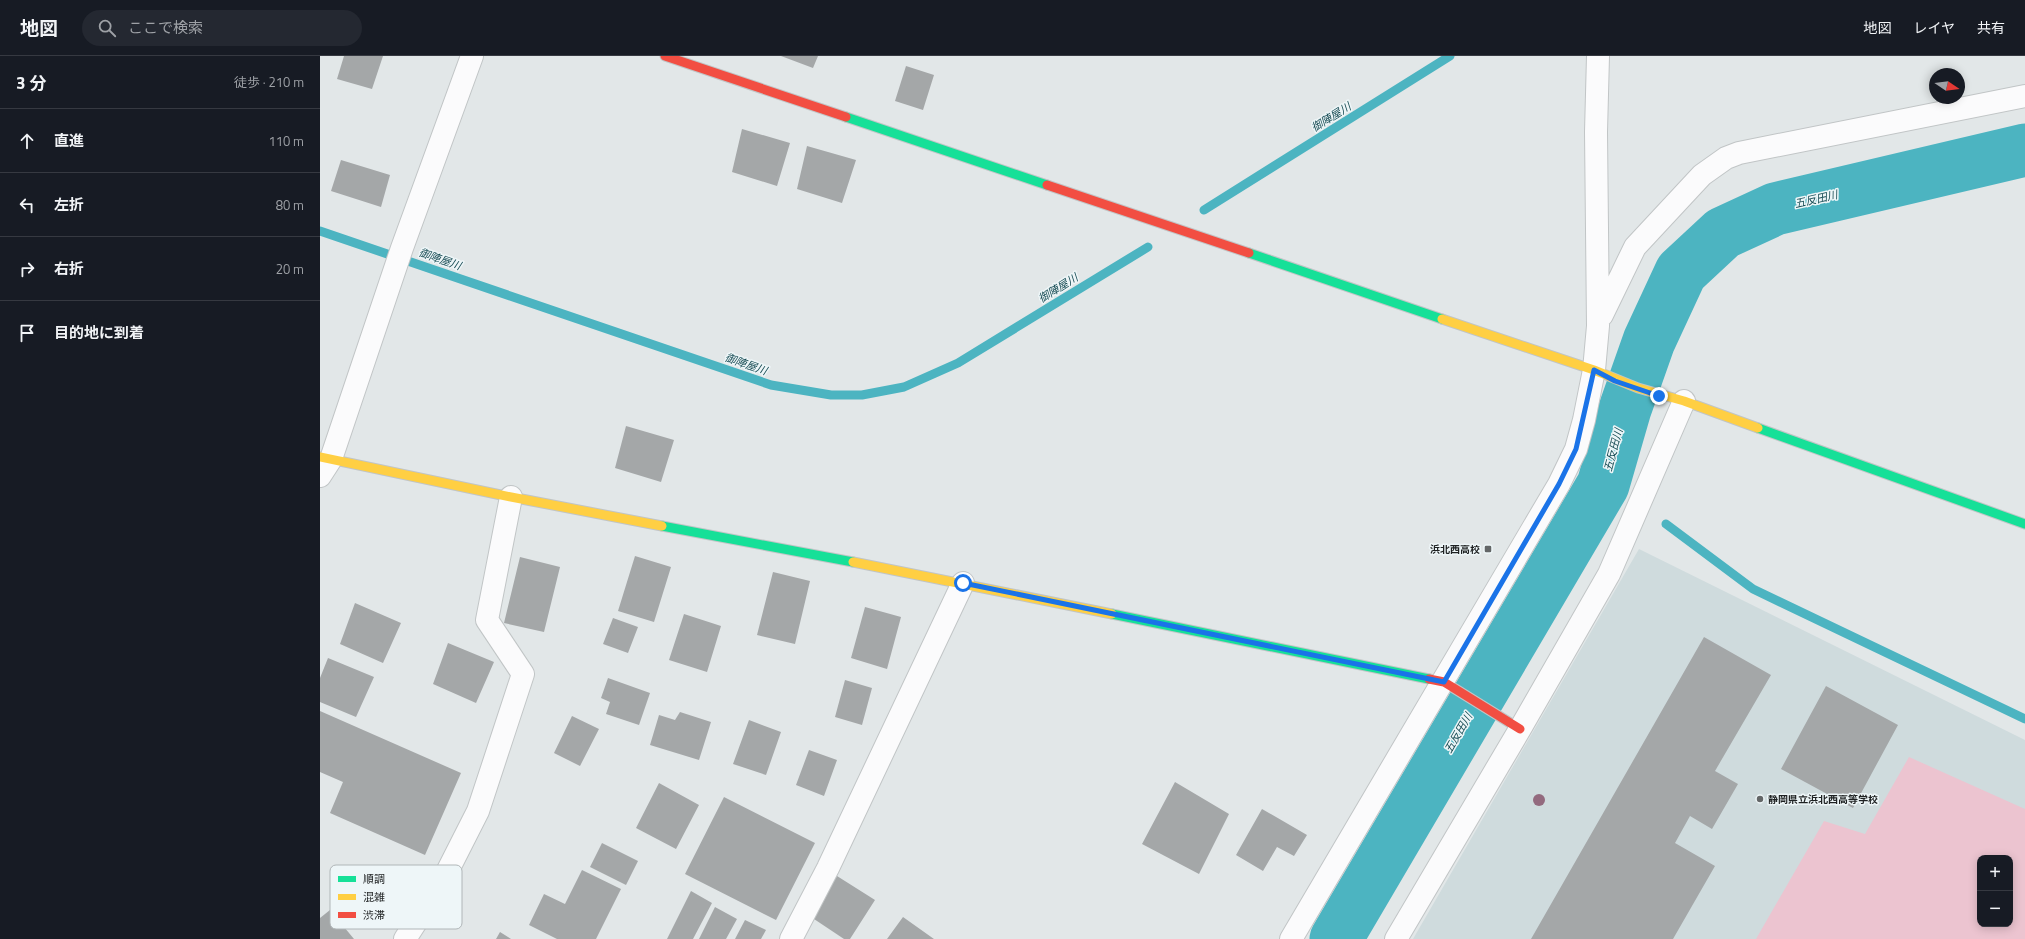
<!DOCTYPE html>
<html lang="ja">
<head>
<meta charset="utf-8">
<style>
	body { margin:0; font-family:"Titillium Web","Noto Sans JP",sans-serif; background:#242831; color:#f1f3f6 }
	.controls { position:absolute; right:12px; bottom:12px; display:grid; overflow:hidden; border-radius:8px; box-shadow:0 2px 10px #0003 }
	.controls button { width:36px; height:36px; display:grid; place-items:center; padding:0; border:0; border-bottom:1px solid #363941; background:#171b24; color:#f1f3f6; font:20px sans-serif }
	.compass { position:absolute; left:1609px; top:12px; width:36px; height:36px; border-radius:50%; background:#171b24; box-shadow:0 2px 10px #0003; rotate:103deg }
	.stop { position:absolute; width:12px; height:12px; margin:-9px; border:3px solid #1a73e8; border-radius:50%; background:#fff }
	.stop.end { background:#1a73e8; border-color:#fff; box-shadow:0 1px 4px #0008 }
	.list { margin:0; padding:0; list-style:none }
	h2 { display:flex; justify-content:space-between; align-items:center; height:52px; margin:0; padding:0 16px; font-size:17px }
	h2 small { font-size:13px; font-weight:400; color:#9ea1a6 }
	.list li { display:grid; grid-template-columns:26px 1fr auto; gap:12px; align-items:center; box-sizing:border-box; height:64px; padding:0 16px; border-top:1px solid #363941 }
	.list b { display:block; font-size:15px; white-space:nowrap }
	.list em { font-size:13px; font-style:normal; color:#9ea1a6 }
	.icon { flex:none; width:22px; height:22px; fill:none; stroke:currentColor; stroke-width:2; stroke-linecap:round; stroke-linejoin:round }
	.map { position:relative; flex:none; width:1705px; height:883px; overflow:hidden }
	header { display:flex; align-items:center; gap:24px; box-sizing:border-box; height:56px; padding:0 20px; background:#171b24; border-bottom:1px solid #363941 }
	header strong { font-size:19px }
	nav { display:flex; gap:22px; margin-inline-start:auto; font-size:14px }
	.search { width:280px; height:36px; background:#242831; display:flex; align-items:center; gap:10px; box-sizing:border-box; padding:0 14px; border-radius:22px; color:#9ea1a6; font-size:15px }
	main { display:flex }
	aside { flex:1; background:#171b24 }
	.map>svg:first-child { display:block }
	.built { fill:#cfdbdd; fill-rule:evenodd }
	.green { fill:#ecc4d0; fill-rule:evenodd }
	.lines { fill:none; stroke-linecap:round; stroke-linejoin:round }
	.stream { stroke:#4cb4c1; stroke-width:9 }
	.river { stroke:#4cb4c1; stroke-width:53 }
	.building { fill:#a4a7a8 }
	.street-casing { stroke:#c1c5c6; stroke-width:24 }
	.fast-casing { stroke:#c1c5c6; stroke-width:11 }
	.slow-casing { stroke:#c1c5c6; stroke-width:11 }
	.jam-casing { stroke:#c1c5c6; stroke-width:11 }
	.street { stroke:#fbfbfc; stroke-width:22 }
	.fast { stroke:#16e098; stroke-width:9 }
	.slow { stroke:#ffcf43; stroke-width:9 }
	.jam { stroke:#f24e42; stroke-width:9 }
	.tree { fill:#936a7e }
	.route { stroke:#1a73e8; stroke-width:5 }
	.poi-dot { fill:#636667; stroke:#eef6f8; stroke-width:1.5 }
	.labels { text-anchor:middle; stroke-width:3; stroke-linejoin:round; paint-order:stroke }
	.poi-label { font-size:10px; font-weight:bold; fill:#1e2122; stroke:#eef6f8; text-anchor:end }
	.water-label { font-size:11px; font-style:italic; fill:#194d55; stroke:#eef6f8 }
	.key { fill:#eef6f8; stroke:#b0b6b8; stroke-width:1 }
	.key-label { font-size:11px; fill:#1e2122 }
</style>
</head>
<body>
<header>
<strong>地図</strong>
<div class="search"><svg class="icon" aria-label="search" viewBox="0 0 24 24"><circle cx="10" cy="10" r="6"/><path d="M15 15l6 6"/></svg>ここで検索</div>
<nav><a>地図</a><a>レイヤ</a><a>共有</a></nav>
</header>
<main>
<aside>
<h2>3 分<small>徒歩 · 210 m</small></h2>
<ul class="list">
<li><svg class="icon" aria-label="ahead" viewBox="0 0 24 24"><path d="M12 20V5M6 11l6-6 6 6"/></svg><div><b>直進</b></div><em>110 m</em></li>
<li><svg class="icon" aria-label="left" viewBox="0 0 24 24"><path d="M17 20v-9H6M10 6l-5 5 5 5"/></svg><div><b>左折</b></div><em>80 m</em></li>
<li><svg class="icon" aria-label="right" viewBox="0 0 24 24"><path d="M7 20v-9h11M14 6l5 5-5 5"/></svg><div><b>右折</b></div><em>20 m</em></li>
<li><svg class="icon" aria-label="arrive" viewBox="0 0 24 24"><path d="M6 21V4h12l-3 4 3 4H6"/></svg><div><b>目的地に到着</b></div></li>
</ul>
</aside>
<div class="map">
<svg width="1705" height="883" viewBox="0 0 1705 883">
	<rect width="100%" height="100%" fill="#e2e7e8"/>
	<path class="built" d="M1319 493 1705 684V883H1093ZM1660 802H1690V868H1660Z"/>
	<path class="green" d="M1589 701 1705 753V883H1436L1504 765 1545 778ZM1660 802H1690V868H1660Z"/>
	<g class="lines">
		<path class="stream" d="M884 154 1130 0
			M0 175 451 329 511 339H542L584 331 638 307 828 191
			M1346 468 1433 533 1705 663"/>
		<path class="river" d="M1016 883 1283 429 1305 353 1329 285 1361 216 1403 177 1455 153 1705 94"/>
	</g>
	<path class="building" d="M24 0H63L52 33 17 23Z
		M461 0H498L493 12Z
		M586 10 614 19 603 54 575 45Z
		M422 73 470 87 457 130 412 116Z
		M487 90 536 104 522 147 477 133Z
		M21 104 70 119 61 151 11 135Z
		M306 370 354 384 341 426 295 412Z
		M315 500 351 511 334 566 298 555Z
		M200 501 240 511 224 576 184 567Z
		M453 516 490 525 475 588 437 579Z
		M35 547 81 567 63 607 20 588Z
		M545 551 581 561 567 613 531 602Z
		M364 558 401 570 387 616 349 604Z
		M293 562 318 571 308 597 283 588Z
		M1384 581 1451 619 1395 715 1418 728 1392 773 1370 760 1355 787 1395 810 1353 883H1211Z
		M128 587 174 606 156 647 113 628Z
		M8 602 54 621 36 661 0 646V622Z
		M288 622 330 637 319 669 286 658 290 646 281 642Z
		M525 624 552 632 542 669 515 661Z
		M1506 630 1578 669 1533 752 1461 713Z
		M0 655 141 717 105 799 10 757 23 726 0 716Z
		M360 656 391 666 379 704 330 689 339 659 355 664Z
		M252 660 279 673 260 710 234 697Z
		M429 664 461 676 446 719 413 708Z
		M489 694 517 704 504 740 476 729Z
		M855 726 909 758 879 818 822 788Z
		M339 727 379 749 356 793 316 772Z
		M404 741 495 787 456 864 365 818Z
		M942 753 987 779 974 800 957 791 943 815 916 799Z
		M282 787 318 805 306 829 270 811Z
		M262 814 301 833 276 883H237L209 869 224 838 245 848Z
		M517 820 555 844 530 883H524L491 861Z
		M371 835 392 847 373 883H347Z
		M395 851 417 863 406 883H379Z
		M10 854 34 883H0V862Z
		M583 861 614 883H567Z
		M425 864 446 874 441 883H415Z
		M180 876 191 883H176Z"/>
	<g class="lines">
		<g class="street-casing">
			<path id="street" d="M1282 259 1315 191 1382 119 1406 102 1419 97 1705 40
				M0 420 11 403 82 192 152 0
				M85 883 122 826 158 755 203 618 167 564 191 441
				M471 883 508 812 643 527
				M971 883 1239 428 1256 393 1264 364 1274 314 1278 270 1276 76 1278 0
				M1076 883 1200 673 1289 518 1364 345"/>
		</g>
		<g class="fast-casing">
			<path id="fast" d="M526 61 727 129
				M929 197 1122 263
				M1438 372 1705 468
				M342 470 533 506
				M792 558 1109 623"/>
		</g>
		<g class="slow-casing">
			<path id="slow" d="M1122 263 1274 314 1318 332 1364 345 1438 372
				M0 401 191 441 342 470
				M533 506 792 558"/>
		</g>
		<g class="jam-casing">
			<path id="jam" d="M345 0 526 61
				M727 129 929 197
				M1109 623 1124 626 1200 673"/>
		</g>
		<use href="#street" class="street"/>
		<use href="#fast" class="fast"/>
		<use href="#slow" class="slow"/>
		<use href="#jam" class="jam"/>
	</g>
	<circle class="tree" cx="1219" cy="744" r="6"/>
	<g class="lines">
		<path class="route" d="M643 527 1124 626 1239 428 1256 393 1274 314 1295 325 1339 340"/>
	</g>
	<g class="poi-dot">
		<rect x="1164" y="489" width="8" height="8" rx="2"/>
		<circle cx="1440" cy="743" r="4"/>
	</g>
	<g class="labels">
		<g class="poi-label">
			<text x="1160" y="497">浜北西高校</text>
			<text x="1448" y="747" text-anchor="start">静岡県立浜北西高等学校</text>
		</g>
		<g class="water-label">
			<text transform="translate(1011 61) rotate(-32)" y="4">御陣屋川</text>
			<text transform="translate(1496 143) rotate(-13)" y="4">五反田川</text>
			<text transform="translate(120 203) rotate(19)" y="4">御陣屋川</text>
			<text transform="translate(738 232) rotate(-32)" y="4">御陣屋川</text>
			<text transform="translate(426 308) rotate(19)" y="4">御陣屋川</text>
			<text transform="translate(1293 394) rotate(-75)" y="4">五反田川</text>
			<text transform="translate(1138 677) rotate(-60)" y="4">五反田川</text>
		</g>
	</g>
	<rect x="10" y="809" width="132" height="64" rx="6" class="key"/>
	<rect x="18" y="820" width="18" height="6" fill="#16e098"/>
	<rect x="18" y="838" width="18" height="6" fill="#ffcf43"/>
	<rect x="18" y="856" width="18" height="6" fill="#f24e42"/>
	<g class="key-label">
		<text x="43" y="827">順調</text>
		<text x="43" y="845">混雑</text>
		<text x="43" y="863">渋滞</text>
	</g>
</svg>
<div class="controls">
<button>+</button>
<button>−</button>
</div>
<svg class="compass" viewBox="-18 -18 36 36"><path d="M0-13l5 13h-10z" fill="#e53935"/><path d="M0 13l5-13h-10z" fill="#9ea1a6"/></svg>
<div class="stop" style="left:643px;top:527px"></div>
<div class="stop end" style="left:1339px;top:340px"></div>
</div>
</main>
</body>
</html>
